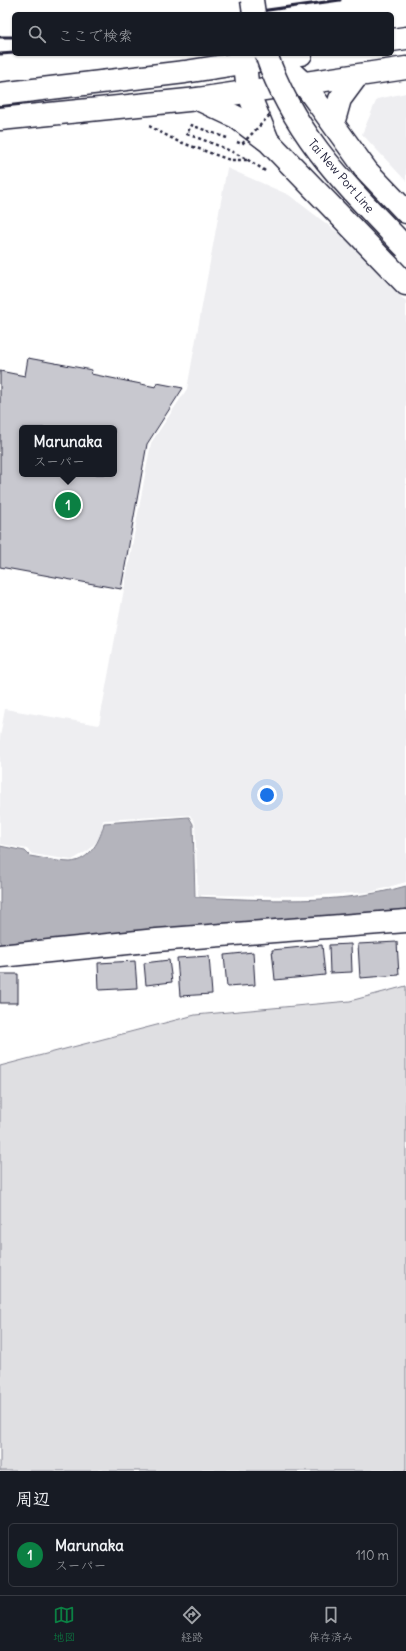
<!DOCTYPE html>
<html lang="ja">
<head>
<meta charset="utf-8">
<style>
	body { margin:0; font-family:Delius,"Klee One",sans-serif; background:#20242c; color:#f1f3f6 }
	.you { position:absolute; left:267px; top:795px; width:14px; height:14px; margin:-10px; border:3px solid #fff; border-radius:50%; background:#1a73e8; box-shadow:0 0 0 6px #1a73e833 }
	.badge { display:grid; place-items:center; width:26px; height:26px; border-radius:50%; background:#0b8043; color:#fff; font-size:13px; font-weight:700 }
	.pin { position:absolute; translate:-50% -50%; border:2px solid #fff; box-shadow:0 1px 4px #0006 }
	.popup { position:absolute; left:19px; top:425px; width:98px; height:52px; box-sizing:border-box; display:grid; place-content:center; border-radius:6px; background:#171b24; filter:drop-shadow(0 1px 3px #0005); font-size:13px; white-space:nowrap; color:#9ea1a6 }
	.popup b { font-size:15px; color:#f1f3f6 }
	.popup::after { content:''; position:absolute; left:50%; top:100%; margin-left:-8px; border:8px solid transparent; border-top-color:#171b24 }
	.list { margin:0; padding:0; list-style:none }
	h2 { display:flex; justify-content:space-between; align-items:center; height:52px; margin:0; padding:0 16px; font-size:17px }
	h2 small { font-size:13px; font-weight:400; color:#9ea1a6 }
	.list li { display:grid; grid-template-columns:26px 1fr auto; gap:12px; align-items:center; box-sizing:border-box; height:64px; margin:0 8px 8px; padding:0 8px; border:1px solid #363941; border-radius:6px }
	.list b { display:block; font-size:15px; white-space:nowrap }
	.list p { margin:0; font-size:13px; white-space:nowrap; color:#9ea1a6 }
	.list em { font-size:13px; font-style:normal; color:#9ea1a6 }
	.icon { flex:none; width:22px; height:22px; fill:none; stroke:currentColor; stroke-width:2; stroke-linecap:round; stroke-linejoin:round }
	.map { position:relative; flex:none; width:406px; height:1471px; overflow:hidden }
	.search { position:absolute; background:#171b24; box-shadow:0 1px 3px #0004; left:12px; right:12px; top:12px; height:44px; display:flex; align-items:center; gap:10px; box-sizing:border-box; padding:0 14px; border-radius:6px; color:#9ea1a6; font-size:15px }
	.sheet { height:124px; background:#171b24 }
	nav { display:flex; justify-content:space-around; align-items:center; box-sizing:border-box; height:56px; border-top:1px solid #363941; background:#171b24; font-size:11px; color:#9ea1a6 }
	nav a { display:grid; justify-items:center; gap:2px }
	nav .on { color:#0b8043 }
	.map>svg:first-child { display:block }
	.built { fill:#eeeef1 }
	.green { fill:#dfdfe2; stroke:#80808e }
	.water { fill:#b4b4bc; stroke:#7a7a88 }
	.building { fill:#c8c8cf; stroke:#22223b; fill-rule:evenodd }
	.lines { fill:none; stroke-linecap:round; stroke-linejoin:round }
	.minor-casing { stroke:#22223b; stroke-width:25 }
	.major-casing { stroke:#22223b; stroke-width:25 }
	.path { stroke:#22223b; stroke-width:2.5; stroke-dasharray:3 3; stroke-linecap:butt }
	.minor { stroke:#fff; stroke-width:22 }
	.major { stroke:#fff; stroke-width:22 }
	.rail { stroke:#22223b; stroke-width:3 }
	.major-bridge-casing { stroke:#22223b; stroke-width:25; stroke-linecap:butt }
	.path-bridge { stroke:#22223b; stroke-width:2.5; stroke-dasharray:3 3; stroke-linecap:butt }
	.major-bridge { stroke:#fff; stroke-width:22 }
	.labels { text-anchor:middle; stroke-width:3; stroke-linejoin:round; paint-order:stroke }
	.street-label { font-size:12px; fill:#22223b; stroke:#fff }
</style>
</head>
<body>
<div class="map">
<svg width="406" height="1471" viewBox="0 0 406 1471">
	<rect width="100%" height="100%" fill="#fff"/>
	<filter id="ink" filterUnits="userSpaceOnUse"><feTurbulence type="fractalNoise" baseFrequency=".025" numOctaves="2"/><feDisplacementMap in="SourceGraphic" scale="8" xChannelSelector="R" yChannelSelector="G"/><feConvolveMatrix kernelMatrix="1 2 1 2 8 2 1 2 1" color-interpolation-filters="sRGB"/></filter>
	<g filter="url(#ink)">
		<path class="built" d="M406 93V181L362 134 377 99Z
			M227 168 289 195 345 238 406 302V882L371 892 306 896 198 895 195 823 190 815 103 820 100 837 89 850 72 860 32 854 27 849 0 844V737L5 709 99 725 151 443 187 389Z"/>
		<path class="green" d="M406 986V1471H0V1066L195 1015 350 1001Z"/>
		<path class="water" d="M189 817 193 824 195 897C264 900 340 905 406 886V917L0 951V846L25 851 30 856C43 858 57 862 70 862 90 861 101 839 104 823Z"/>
		<path class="building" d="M28 358 92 370 91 374 156 387 157 383 183 388 147 444 121 589 0 567V371L25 376ZM22 428H114V474H22Z
			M397 942 399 975 360 978 358 944Z
			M351 944 352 972 330 973 329 945Z
			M322 945 325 975 275 980 272 950Z
			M253 952 255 985 227 987 224 955Z
			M209 956 212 994 180 996 177 958Z
			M169 960 172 982 146 985 144 963Z
			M135 961 137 988 99 990 98 963Z
			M0 974H18V1003H0Z"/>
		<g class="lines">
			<g class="minor-casing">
				<path id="minor" d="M392 40 406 38
					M0 94 185 72 301 54
					M0 119 198 99 406 68
					M0 956 157 940 406 921"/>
			</g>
			<g class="major-casing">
				<path id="major" d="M276 58 304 84 333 124
					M245 63 248 92 268 141
					M357 76 340 99 333 124 367 171 406 212
					M198 99 236 117 269 142 406 284"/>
			</g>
			<path class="path" d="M149 126 177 141 230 160H249
				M227 138 191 125 187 134C215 144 242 154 265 171"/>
			<use href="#minor" class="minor"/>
			<use href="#major" class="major"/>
			<path class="rail" d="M239 14 340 0
				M0 37H14
				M0 54 14 53"/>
			<g class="major-bridge-casing">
				<path id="major-bridge" d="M252 0 254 14
					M266 54C294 136 348 187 406 248"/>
			</g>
			<path class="path-bridge" d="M237 142 242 144 270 115"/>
			<use href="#major-bridge" class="major-bridge"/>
		</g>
	</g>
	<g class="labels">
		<g class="street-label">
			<text transform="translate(341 176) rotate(49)" y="4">Tai New Port Line</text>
		</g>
	</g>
</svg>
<div class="you"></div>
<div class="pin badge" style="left:68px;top:505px">1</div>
<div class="popup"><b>Marunaka</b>スーパー</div>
<div class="search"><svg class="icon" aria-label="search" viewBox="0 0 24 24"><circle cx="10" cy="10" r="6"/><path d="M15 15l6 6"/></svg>ここで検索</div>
</div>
<section class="sheet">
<h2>周辺<small></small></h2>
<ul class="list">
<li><span class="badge">1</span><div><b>Marunaka</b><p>スーパー</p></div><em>110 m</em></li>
</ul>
</section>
<nav>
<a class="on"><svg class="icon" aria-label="map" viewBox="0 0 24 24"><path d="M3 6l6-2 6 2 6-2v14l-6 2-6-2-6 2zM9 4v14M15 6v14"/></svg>地図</a>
<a><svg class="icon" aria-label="directions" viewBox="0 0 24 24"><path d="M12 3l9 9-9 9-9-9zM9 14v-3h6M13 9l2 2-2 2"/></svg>経路</a>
<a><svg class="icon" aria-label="saved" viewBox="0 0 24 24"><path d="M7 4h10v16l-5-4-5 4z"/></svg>保存済み</a>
</nav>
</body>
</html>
